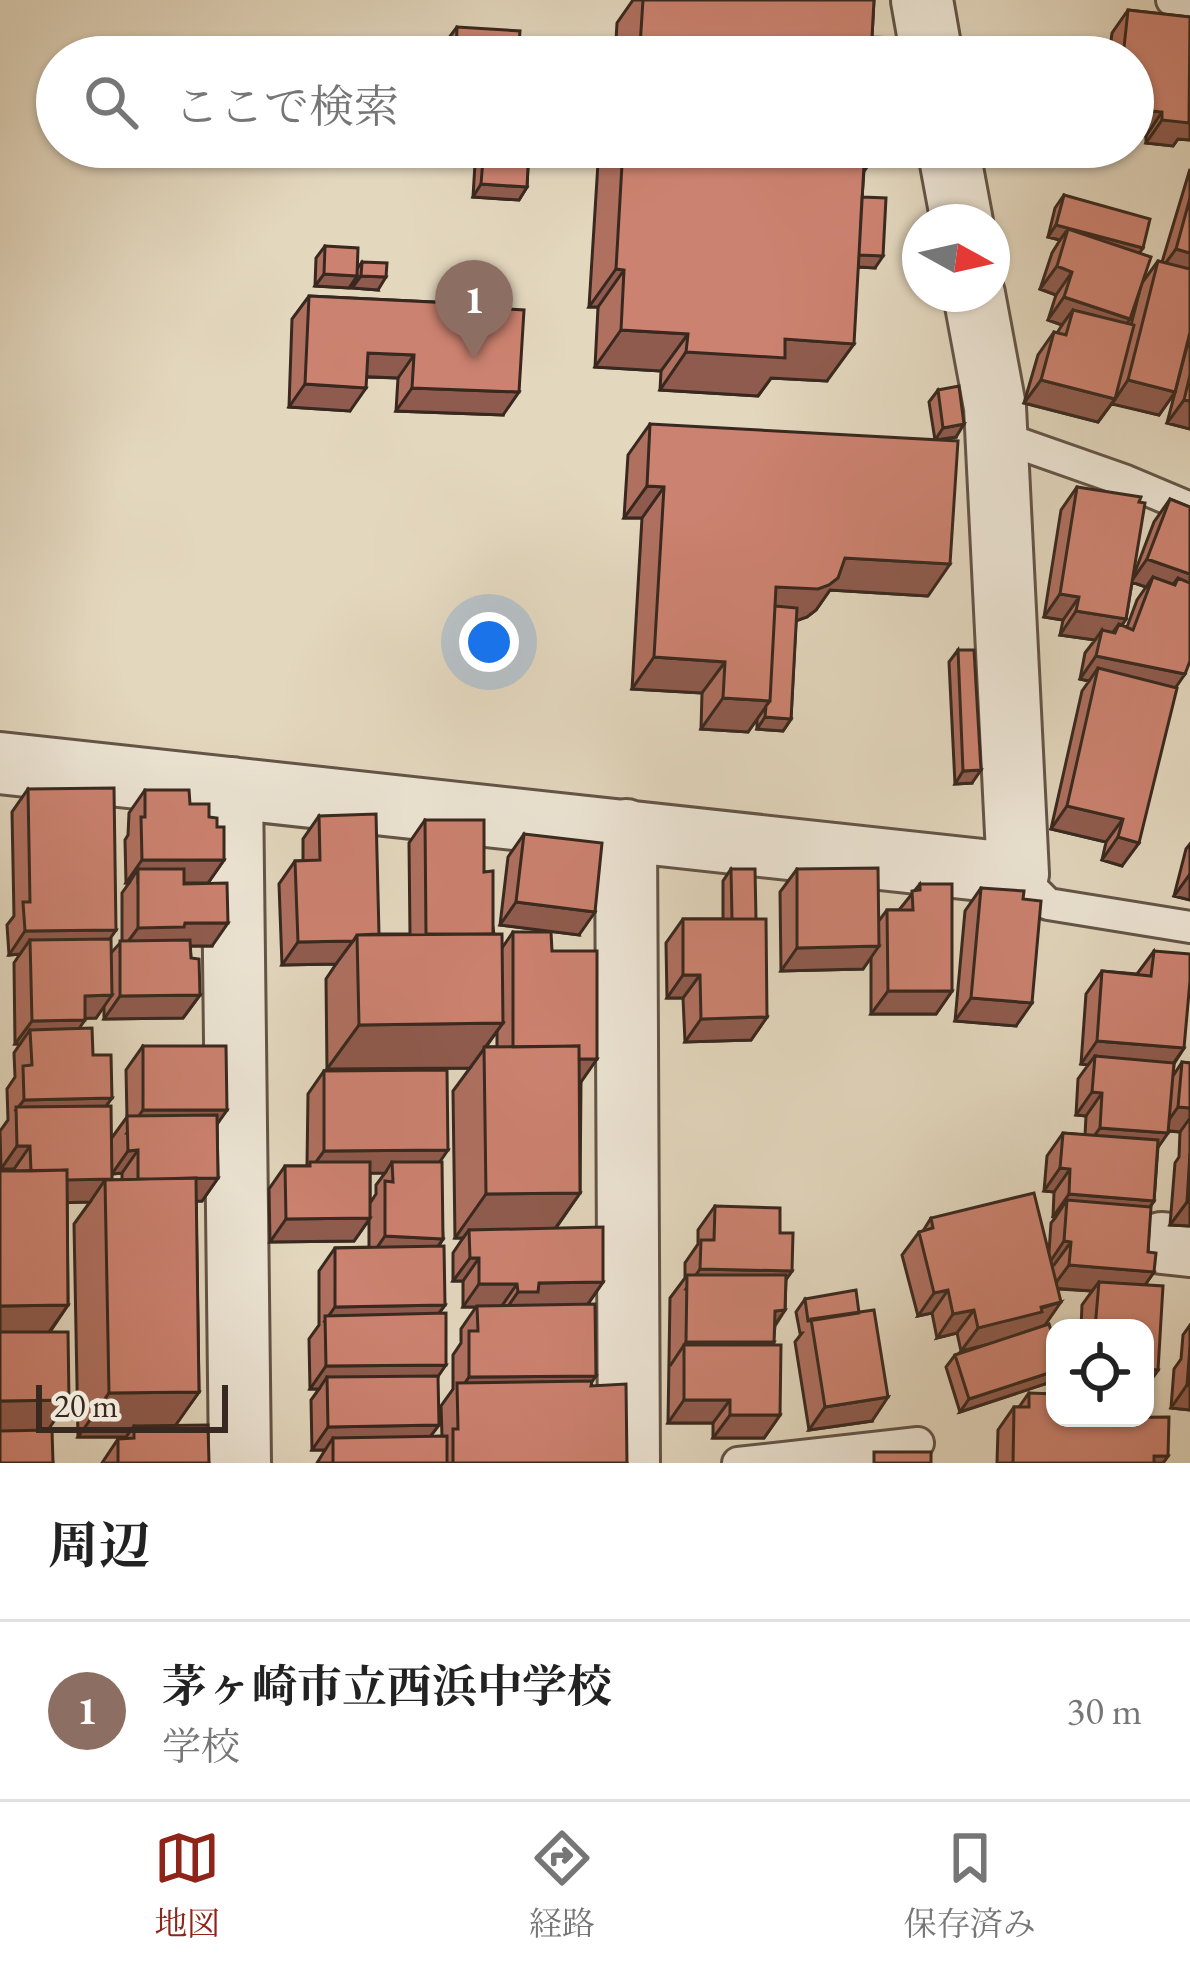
<!DOCTYPE html>
<html lang="ja">
<head>
<meta charset="utf-8">
<style>
	body { margin:0; font-family:"EB Garamond","Noto Serif JP",serif; background:#f2f2f2; color:#222 }
	.controls { position:absolute; right:36px; bottom:36px; display:grid; overflow:hidden; border-radius:24px; box-shadow:0 3px 9px #0004 }
	.controls button { width:108px; height:108px; display:grid; place-items:center; padding:0; border:0; border-bottom:3px solid #e0e0e0; background:#fff; color:#222; font:60px sans-serif }
	.compass { position:absolute; left:902px; top:204px; width:108px; height:108px; border-radius:50%; background:#fff; box-shadow:0 3px 9px #0004; rotate:98deg }
	.scale { position:absolute; left:36px; bottom:30px; width:192px; box-sizing:border-box; padding-left:12px; border:6px solid #38281f; border-top:0; font-size:33px; line-height:42px; white-space:nowrap; color:#38281f; -webkit-text-stroke:9px #ede5d5; paint-order:stroke }
	.you { position:absolute; left:489px; top:642px; width:42px; height:42px; margin:-30px; border:9px solid #fff; border-radius:50%; background:#1a73e8; box-shadow:0 0 0 18px #1a73e833 }
	.badge { display:grid; place-items:center; width:78px; height:78px; border-radius:50%; background:#8f2418; color:#fff; font-size:39px; font-weight:700 }
	.pin { position:absolute; translate:-50% -99px; filter:drop-shadow(0 3px 6px #0008) }
	.pin::after { content:''; position:absolute; top:63px; width:42px; height:36px; background:inherit; clip-path:polygon(0 0,100% 0,50% 100%) }
	.list { margin:0; padding:0; list-style:none }
	h2 { display:flex; justify-content:space-between; align-items:center; height:156px; margin:0; padding:0 48px; font-size:51px }
	h2 small { font-size:39px; font-weight:400; color:#767676 }
	.list li { display:grid; grid-template-columns:78px 1fr auto; gap:36px; align-items:center; box-sizing:border-box; height:180px; padding:0 48px; border-top:3px solid #e0e0e0 }
	.list b { display:block; font-size:45px; white-space:nowrap }
	.list p { margin:0; font-size:39px; white-space:nowrap; color:#767676 }
	.list em { font-size:39px; font-style:normal; color:#767676 }
	.icon { flex:none; width:66px; height:66px; fill:none; stroke:currentColor; stroke-width:2; stroke-linecap:round; stroke-linejoin:round }
	.map { position:relative; flex:none; width:1190px; height:1463px; overflow:hidden }
	.search { position:absolute; background:#fff; box-shadow:0 3px 9px #0004; left:36px; right:36px; top:36px; height:132px; display:flex; align-items:center; gap:30px; box-sizing:border-box; padding:0 42px; border-radius:66px; color:#767676; font-size:45px }
	.sheet { height:336px; background:#fff }
	nav { display:flex; justify-content:space-around; align-items:center; box-sizing:border-box; height:168px; border-top:3px solid #e0e0e0; background:#fff; font-size:33px; color:#767676 }
	nav a { display:grid; justify-items:center; gap:6px }
	nav .on { color:#8f2418 }
	.map>svg:first-child { display:block }
	.lines { fill:none; stroke-linecap:round; stroke-linejoin:round }
	.service-casing { stroke:#635447; stroke-width:36 }
	.minor-casing { stroke:#635447; stroke-width:66 }
	.service { stroke:#ede5d5; stroke-width:30 }
	.minor { stroke:#ede5d5; stroke-width:60 }
	.wall { fill:#af7060; stroke:#38281f; stroke-width:3; fill-rule:evenodd }
	.shaded-wall { fill:#8f5b4e; stroke:#38281f; stroke-width:3 }
	.building { fill:#cc8270; stroke:#38281f; stroke-width:3 }
</style>
</head>
<body>
<div class="map">
<svg width="1190" height="1463" viewBox="0 0 1190 1463">
	<rect width="100%" height="100%" fill="#e3d7be"/>
	<filter id="stains"><feTurbulence type="fractalNoise" baseFrequency=".00167" numOctaves="4"/><feColorMatrix values="0 0 0 0 .2 0 0 0 0 .09 0 0 0 0 .02 0 0 0 .5 -.17"/></filter>
	<radialGradient id="worn" r=".72"><stop offset=".6" stop-color="#630" stop-opacity="0"/><stop offset="1" stop-color="#630" stop-opacity=".3"/></radialGradient>
	<g class="lines">
		<g class="service-casing">
			<path id="service" d="M1172 0 1190 8
				M995 435 1126 481 1190 508
				M1018 874 1048 904 1190 927
				M738 1463 918 1443"/>
		</g>
		<g class="minor-casing">
			<path id="minor" d="M922 0 932 57
				M948 147 962 222
				M0 763 1018 874 995 407 974 294
				M232 788 240 1463
				M626 830 629 1463
				M1162 1243 1190 1246"/>
		</g>
		<use href="#service" class="service"/>
		<use href="#minor" class="minor"/>
	</g>
	<path class="wall" d="M633 0H874L872 37 893 57H615L617 23Z
		M1128 10 1190 17V140L1178 139 1173 146 1146 143V136L1133 134V57H1109L1112 33Z
		M457 27 518 57H448V39Z
		M476 147H529L527 187 519 200 473 197Z
		M599 147H881L864 171 862 197 875 268 858 267 827 381 771 378 758 396 660 390 661 371 595 367 598 307H589Z
		M1190 169V332L1175 392 1159 415 1112 403 1098 422 1024 403 1038 355 1054 332 1057 333 1062 325 1048 320 1056 295 1040 289 1052 253 1060 240 1048 237 1055 208 1064 195 1139 253 1142 283 1158 261 1162 262ZM1141 286 1131 325 1127 324Z
		M325 246 357 269 362 262 378 290 352 288 353 283 349 288 315 286 316 258Z
		M309 296 473 304 503 415 396 411 398 378 366 377 350 411 289 407 292 319Z
		M1190 335V429L1167 423Z
		M938 390 956 437 935 440 929 402Z
		M650 424 928 596 830 590 816 610 807 617 796 620 791 719 783 731 757 729V719L748 732 701 729 702 693 632 689 642 518H624L628 455Z
		M1077 487 1139 502 1133 577 1154 522 1170 499 1190 507 1176 687 1122 866 1102 860 1106 842 1051 829 1082 691 1089 681 1080 679 1085 653 1095 640 1060 635 1063 620 1044 617 1061 510ZM1132 582 1146 587 1137 600 1127 627 1122 625 1126 619Z
		M958 650 972 783 955 784 949 662Z
		M28 789 116 930 109 939 111 953 122 941V893L129 883H126L125 840 128 835 129 813 145 790 190 804 209 817 217 827 224 860 208 883 212 946H190L191 958 200 995 183 1018 104 1019V1006L96 1018H85L79 1028 93 1055 106 1106 111 1139 127 1117 126 1070 143 1046 227 1110 217 1123 218 1178 202 1201H196L199 1392 175 1425 209 1463H102L118 1439H125L126 1437H78L74 1224 90 1202H67L68 1305 50 1332 48 1430 53 1463 14 1171V1169H1L0 1131 8 1120 7 1089 15 1077 14 1053 20 1044H15L14 963 20 954 9 955 7 925 14 916 12 812ZM122 1173V1180H111L112 1174Z
		M319 816 379 934H410L409 843 425 820 484 872 494 934 502 948 513 932 552 951 581 1082 580 1193 556 1228 603 1282 588 1304 591 1386 627 1463H317L325 1450H312L311 1400 319 1389H310L309 1339 319 1325V1271L335 1248 369 1247V1220L354 1241 270 1242 269 1189 285 1166H307L308 1094 324 1071 439 1162 443 1239 438 1247 445 1305 439 1313 438 1376 430 1437 442 1436 441 1406 453 1389V1355L461 1343V1329L476 1307H463V1281H453V1253L463 1238H455L453 1091 470 1068 327 1069 326 979 336 964 282 965 279 884 295 861H303V839ZM497 1031V1047H486ZM370 1173H385L376 1185V1194L370 1203Z
		M524 834 579 935 500 925 508 857Z
		M1190 844V900L1174 896 1186 849Z
		M731 869 756 919 767 1017 751 1040 685 1042 683 998H667L666 943 683 919H723V881Z
		M797 869 878 922 887 910H899L920 884 952 991 936 1014H871V957L863 969 781 971 780 892Z
		M981 888 1023 899 1016 1026 955 1021 965 911Z
		M1154 951 1184 1048 1174 1064 1173 1076 1182 1062 1190 1063V1226L1170 1225 1175 1163 1179 1157 1180 1132 1168 1131 1158 1147 1154 1201 1150 1207 1148 1252 1154 1272 1145 1285 1158 1370 1145 1388V1328H1081L1082 1305 1092 1291 1058 1289 1045 1325 1054 1381 960 1412 946 1367 955 1355 983 1345 961 1351 957 1333 937 1338 932 1313 918 1316 902 1255 919 1232 923 1231 931 1218 1049 1252 1051 1223 1055 1218 1053 1217 1054 1192 1044 1191 1047 1156 1063 1133 1085 1135 1086 1116 1076 1115 1078 1079 1088 1065 1081 1064 1086 994 1102 971 1137 974Z
		M715 1206 780 1233 792 1271 786 1279 785 1310 775 1326 773 1345 780 1415 764 1438H713V1423H668L670 1298 685 1278V1263L698 1244V1230Z
		M805 1299 872 1421 809 1430 795 1342 802 1333H800L796 1312Z
		M1190 1325V1410L1171 1408 1174 1369 1181 1359 1183 1335Z
		M1029 1393 1168 1456 1163 1463H997L998 1430 1014 1407H1019Z"/>
	<path class="shaded-wall" d="M1133 109 1162 112 1146 136 1133 134Z
		M1190 116V140L1178 139 1173 146 1146 143 1162 120Z
		M857 147H881L862 174Z
		M481 184 527 187 519 200 473 197Z
		M1056 225 1143 248 1134 261 1068 229 1060 240 1048 237Z
		M1176 249 1190 253V281L1159 272Z
		M851 254 883 256 875 268 842 266Z
		M1057 266 1072 272 1056 295 1040 289Z
		M616 269 624 270 598 307H589Z
		M324 274 357 276 349 288 315 286Z
		M361 276 386 277 378 290 352 288Z
		M1064 297 1130 319 1114 342 1073 310 1062 325 1048 320Z
		M621 330 688 334 661 371 595 367Z
		M785 339 854 344 827 381 771 378 758 396 660 390 686 352Z
		M368 353 414 355 398 378 351 376Z
		M1041 380 1115 399 1098 422 1024 403Z
		M1128 380 1175 392 1159 415 1112 404Z
		M305 384 366 388 350 411 289 407Z
		M412 388 519 392 503 415 396 411Z
		M1184 400 1190 401V429L1167 423Z
		M964 424 956 437 935 440 943 428Z
		M647 486 664 487 642 518H624Z
		M845 558 950 564 928 596 830 590 816 610 807 617 796 621 771 606 776 587Z
		M1147 559 1190 574V603L1175 585 1178 578 1166 594 1153 577 1146 587 1131 582Z
		M1060 594 1079 597 1063 620 1044 617Z
		M1076 611 1126 619 1110 642 1119 624 1106 642 1102 630 1095 640 1060 635Z
		M1096 656 1185 674 1169 697 1098 668 1089 681 1080 679Z
		M654 657 725 662 702 693 632 689Z
		M723 698 770 701 748 732 701 729Z
		M765 717 791 719 783 731 757 729Z
		M981 770 972 783 955 784 963 771Z
		M1067 806 1123 819 1106 842 1051 829Z
		M1118 837 1139 843 1122 866 1102 860Z
		M142 860H224L208 883H138V869L129 883H126Z
		M1190 874V900L1174 896Z
		M516 902 595 912 579 935 500 925Z
		M185 923H228L212 946H171L121 951 138 928Z
		M116 930 100 953 30 940 20 954 9 955 25 931Z
		M353 941 336 964 282 965 298 942Z
		M879 946 863 969 781 971 797 948Z
		M683 975H700L683 998H667Z
		M888 991H952L936 1014H871Z
		M112 995 96 1018 69 1019 85 996Z
		M200 995 183 1018 104 1019 120 996Z
		M971 998 1032 1003 1016 1026 955 1021Z
		M767 1017 751 1040 685 1042 701 1019Z
		M85 1020 69 1043 30 1030 20 1044H15L32 1021Z
		M503 1023 470 1068 327 1069 359 1025Z
		M1097 1041 1184 1048 1168 1071 1095 1056 1088 1065 1081 1064Z
		M513 1059H597L581 1082H497Z
		M1092 1092 1102 1093 1086 1116 1076 1115Z
		M112 1098 95 1121 16 1110 24 1100Z
		M1178 1107 1190 1108V1118L1180 1132 1162 1130Z
		M143 1110H227L211 1133H127Z
		M1100 1128 1168 1133 1152 1156 1083 1151Z
		M17 1146H30L14 1169H1Z
		M138 1150 122 1173 112 1174 128 1151Z
		M448 1150 432 1173 392 1162 385 1173 307 1174 324 1151Z
		M1060 1168 1070 1169 1054 1192 1044 1191Z
		M218 1178 202 1201 122 1202 138 1179Z
		M112 1179 105 1180 90 1202 15 1204 31 1180Z
		M580 1193 549 1237 469 1230 463 1238H455L486 1194Z
		M1069 1194 1154 1201 1138 1224 1067 1200 1055 1218 1053 1217Z
		M1187 1202H1190V1226L1170 1225Z
		M370 1218 354 1241 270 1242 286 1219Z
		M385 1236 443 1239 427 1262 369 1259Z
		M1064 1241 1071 1242 1054 1265H1048Z
		M470 1258H479L463 1281H453Z
		M1069 1265 1154 1272 1138 1295 1099 1282 1092 1291 1052 1288Z
		M700 1269 792 1271 776 1294 686 1289Z
		M603 1282 587 1305 502 1315 518 1292 539 1283Z
		M479 1284H517L501 1307H463Z
		M948 1290 932 1313 918 1316 934 1293Z
		M1061 1302 1045 1325 1026 1335 961 1351 978 1328Z
		M68 1305 37 1349 0 1350V1306Z
		M445 1305 428 1328 325 1321 335 1307Z
		M785 1310 769 1333 775 1311Z
		M974 1310 957 1333 937 1338 953 1314Z
		M686 1342H774L758 1366 684 1345 670 1366Z
		M446 1365 430 1388 327 1377 319 1389H310L326 1366Z
		M1145 1369 1158 1370 1145 1388Z
		M1055 1371 1054 1381 960 1412 969 1399Z
		M596 1376 580 1399 458 1393 469 1377Z
		M1187 1385 1190 1386V1410L1171 1408Z
		M199 1392 168 1436 134 1426 126 1437H78L109 1393Z
		M888 1397 872 1421 809 1430 825 1407Z
		M69 1400 38 1444 0 1445V1401Z
		M684 1400H730L713 1423H668Z
		M730 1415H780L764 1438H713Z
		M439 1425 422 1448 333 1438 325 1450H312L328 1427Z
		M1154 1456H1168L1163 1463H1149Z"/>
	<path class="building" d="M643 0H874L872 37 894 38 893 57H629L630 45 640 46Z
		M1128 10 1190 17 1189 123 1162 120V112L1133 109V57H1123Z
		M457 27 520 31 518 57H456Z
		M563 54 588 56 563 57Z
		M484 147H529L527 187 481 184Z
		M623 147H865L854 344 785 339V358L686 352 688 334 621 330 624 270 616 269Z
		M1064 195 1150 219 1143 248 1056 225Z
		M862 197 886 198 883 256 859 255Z
		M1190 198V253L1176 249Z
		M1068 229 1151 257 1130 319 1064 297 1072 272 1057 266Z
		M325 246 358 248 357 276 324 274Z
		M1158 261 1190 269V332L1175 392 1128 380Z
		M362 262 387 263 386 277 361 276Z
		M309 296 473 304 472 307 524 310 519 392 412 388 414 355 368 353 366 388 305 384Z
		M1073 310 1134 325 1115 399 1041 380 1054 332 1066 335Z
		M1190 375V401L1184 400Z
		M959 386 964 424 943 428 938 390Z
		M650 424 958 441 950 564 845 558 838 578 829 585 818 589 776 587 770 701 723 698 725 662 654 657 664 487 647 486Z
		M1077 487 1141 497 1139 502 1145 503 1126 619 1076 611 1079 597 1060 594Z
		M1170 499 1190 507V574L1147 559Z
		M1153 577 1175 585 1178 578 1190 583V661L1185 674 1096 656 1102 630 1115 633 1119 624 1133 630Z
		M775 606 797 608 791 719 765 717 766 706 770 701Z
		M958 650H974L981 770 963 771Z
		M1098 668 1177 688 1139 843 1118 837 1123 819 1067 806Z
		M114 788 116 930 25 931 23 902H30L28 789Z
		M145 790H189L190 804H209V817L217 818V827H224V860H142L141 817H145Z
		M376 814 379 934 357 935 353 941 298 942 295 861 320 860 319 816Z
		M425 820H484V872L493 871V934H426Z
		M524 834 602 843 595 912 516 902Z
		M878 868 879 946 797 948V869Z
		M138 869H184V884L227 883 228 923H185L184 927 138 928Z
		M731 869H755L756 919H732Z
		M920 884H952V991H888L887 910H913L912 891 920 890Z
		M981 888 1024 891 1023 899 1041 901 1032 1003 971 998Z
		M683 919H766L767 1017 701 1019 700 975H683Z
		M513 932H551L552 951H597V1059H579V1046L513 1047Z
		M502 934 503 1023 359 1025 357 935Z
		M111 939 112 995 85 996V1020L32 1021 30 940Z
		M190 940 191 958 199 959 200 995 120 996V941Z
		M1154 951 1190 954V981L1184 1048 1097 1041 1102 971 1151 976Z
		M92 1028 93 1055H111L112 1098 24 1100 23 1066 32 1065 30 1030Z
		M143 1046H226L227 1110H143Z
		M579 1046 580 1193 486 1194 484 1047Z
		M1095 1056 1174 1063 1168 1133 1100 1128 1102 1093 1092 1092Z
		M1182 1062 1190 1063V1108L1178 1107Z
		M447 1070 448 1150 324 1151V1071Z
		M111 1106 112 1179 67 1180V1170L31 1171 30 1146H17L16 1107Z
		M217 1115 218 1178 138 1179V1150L128 1151 127 1116Z
		M1063 1133 1158 1140 1154 1201 1069 1194 1070 1169 1060 1168Z
		M1190 1153V1202H1187Z
		M310 1162H370V1218L286 1219 285 1166H310Z
		M392 1162H442L443 1239 385 1236V1181L393 1182Z
		M67 1170 68 1305 0 1306V1171Z
		M196 1178 199 1392 109 1393 105 1180Z
		M1034 1193 1061 1302 1041 1307 1042 1312 978 1328 974 1310 953 1314 948 1290 934 1293 919 1232 933 1228 931 1218Z
		M1067 1200 1151 1207 1148 1252 1156 1253 1154 1272 1069 1265 1071 1242 1064 1241Z
		M715 1206 780 1208V1233H793L792 1271 700 1269 701 1240H714Z
		M603 1227V1282L539 1283 538 1292H518L517 1284H479V1258H470L469 1230Z
		M444 1246 445 1305 335 1307V1248Z
		M687 1275H786L785 1310 775 1311 774 1342H686Z
		M1099 1282 1163 1286 1158 1370 1145 1369V1328H1095Z
		M856 1290 859 1313 808 1321 805 1299Z
		M595 1304 596 1376 469 1377V1331H478L477 1306Z
		M874 1310 888 1397 825 1407 811 1319Z
		M446 1313V1365L326 1366 325 1316Z
		M1049 1324 1055 1343V1371L969 1399 955 1355Z
		M0 1332H68L69 1400 0 1401Z
		M684 1345H781L780 1415H730V1400H684Z
		M1190 1347V1386L1187 1385Z
		M438 1376 439 1425 328 1427 327 1377Z
		M592 1381 591 1386 626 1384 627 1463H453V1429H458L457 1383Z
		M1029 1393 1055 1394V1418L1169 1417 1168 1456H1154V1463H1013L1014 1407H1029Z
		M208 1425 209 1463H118V1439L134 1438V1426Z
		M52 1430 53 1463H0V1431Z
		M447 1436V1463H333V1438Z
		M874 1452H931V1463H874Z"/>
	<rect width="100%" height="100%" filter="url(#stains)"/>
	<rect width="100%" height="100%" fill="url(#worn)"/>
</svg>
<div class="controls">
<button><svg class="icon" aria-label="locate" viewBox="0 0 24 24"><circle cx="12" cy="12" r="6"/><path d="M12 2v4M12 18v4M2 12h4M18 12h4"/></svg></button>
</div>
<svg class="compass" viewBox="-18 -18 36 36"><path d="M0-13l5 13h-10z" fill="#e53935"/><path d="M0 13l5-13h-10z" fill="#767676"/></svg>
<div class="scale">20 m</div>
<div class="you"></div>
<div class="pin badge" style="left:474px;top:359px;background:#8d6e63">1</div>
<div class="search"><svg class="icon" aria-label="search" viewBox="0 0 24 24"><circle cx="10" cy="10" r="6"/><path d="M15 15l6 6"/></svg>ここで検索</div>
</div>
<section class="sheet">
<h2>周辺<small></small></h2>
<ul class="list">
<li><span class="badge" style="background:#8d6e63">1</span><div><b>茅ヶ崎市立西浜中学校</b><p>学校</p></div><em>30 m</em></li>
</ul>
</section>
<nav>
<a class="on"><svg class="icon" aria-label="map" viewBox="0 0 24 24"><path d="M3 6l6-2 6 2 6-2v14l-6 2-6-2-6 2zM9 4v14M15 6v14"/></svg>地図</a>
<a><svg class="icon" aria-label="directions" viewBox="0 0 24 24"><path d="M12 3l9 9-9 9-9-9zM9 14v-3h6M13 9l2 2-2 2"/></svg>経路</a>
<a><svg class="icon" aria-label="saved" viewBox="0 0 24 24"><path d="M7 4h10v16l-5-4-5 4z"/></svg>保存済み</a>
</nav>
</body>
</html>
